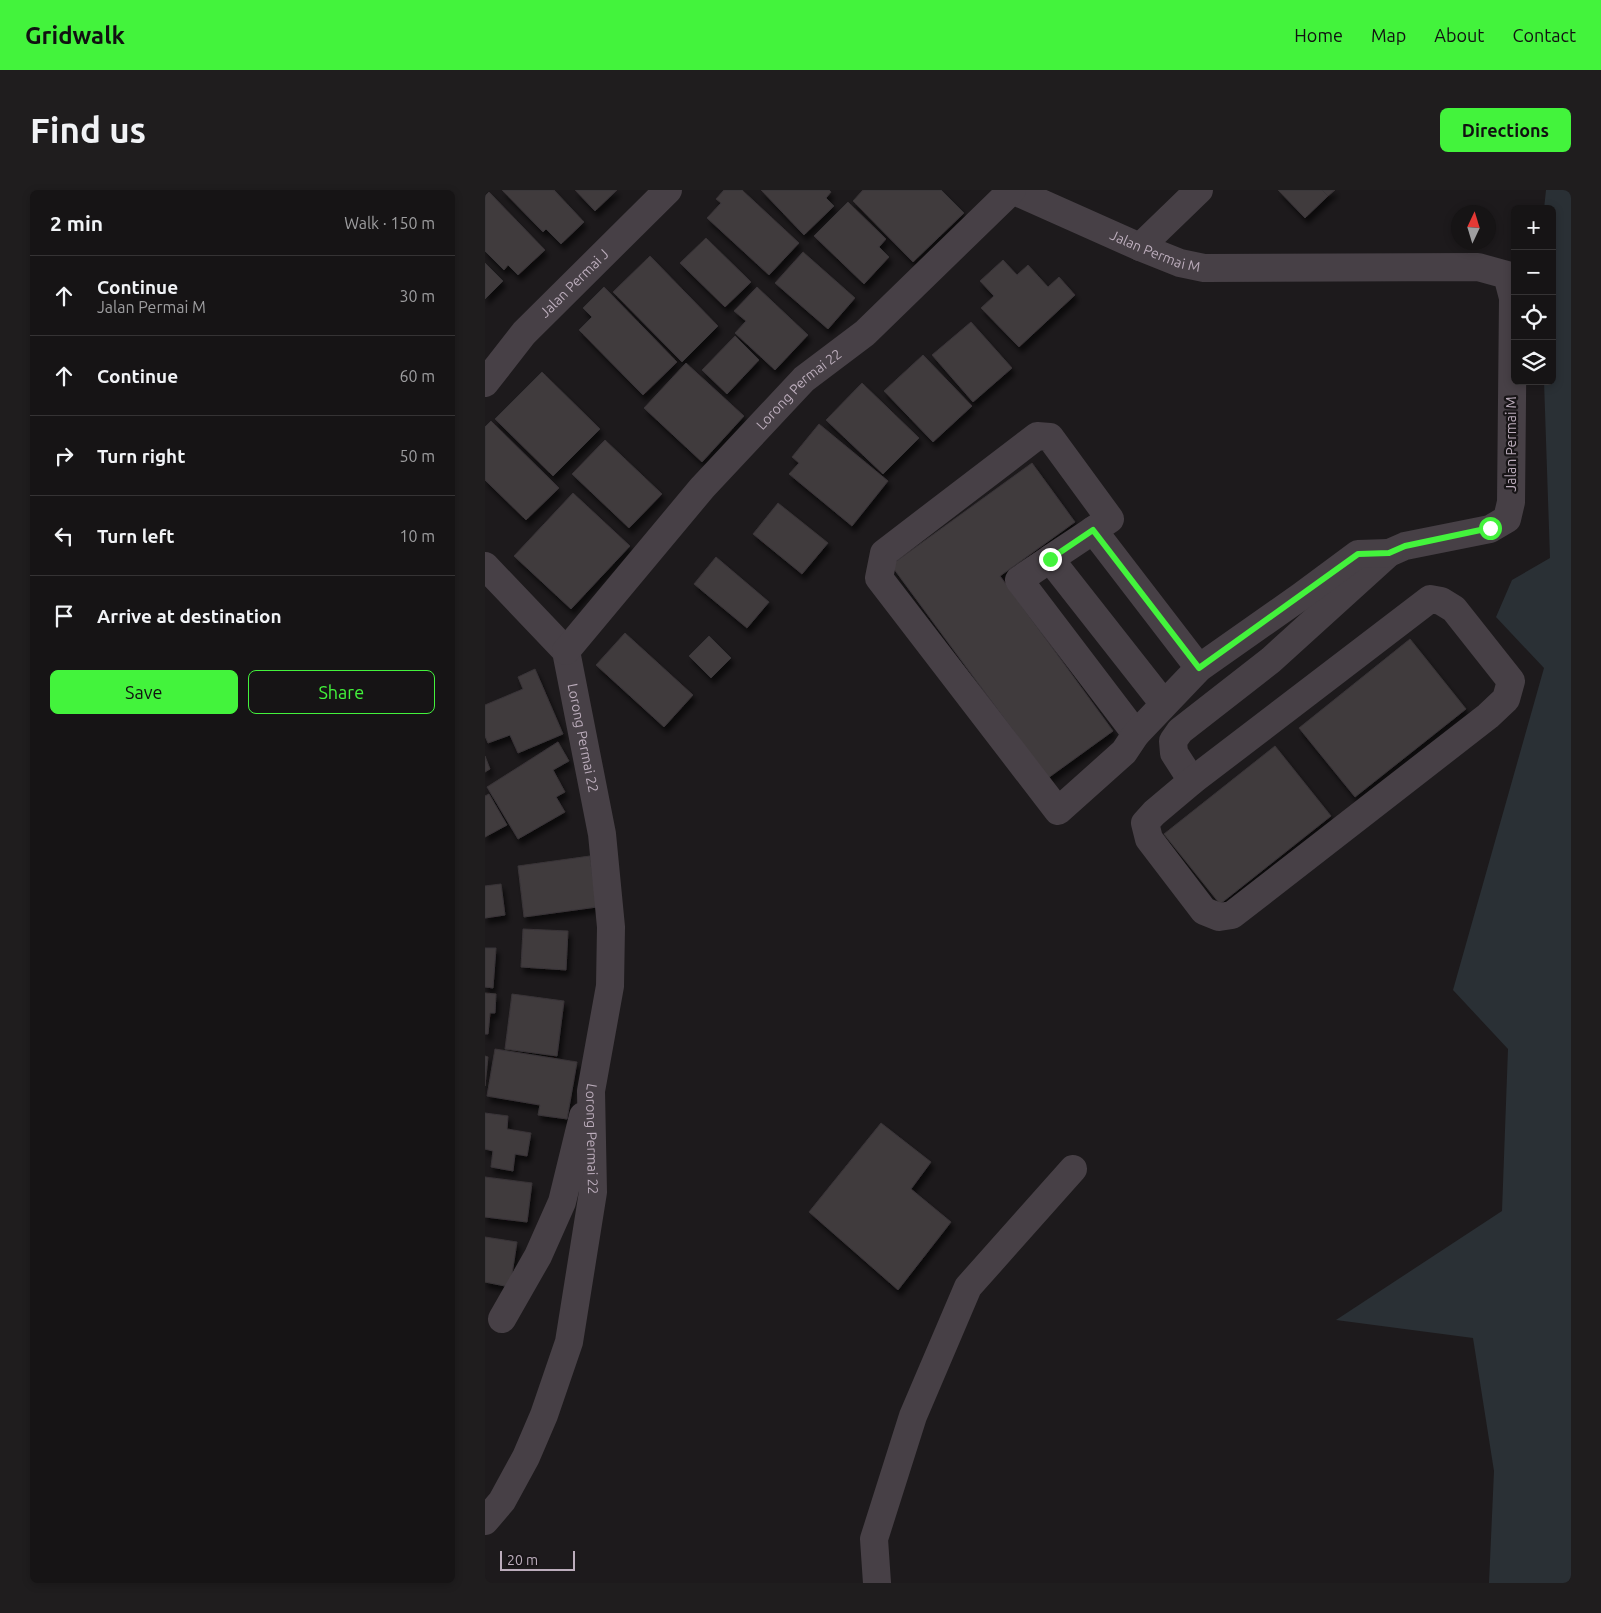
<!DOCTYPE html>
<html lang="en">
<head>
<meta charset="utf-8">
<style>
	body { margin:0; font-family:Ubuntu,sans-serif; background:#1f1d1e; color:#f1f3f6 }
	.controls { position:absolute; right:15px; top:15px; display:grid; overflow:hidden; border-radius:8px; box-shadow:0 2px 8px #0003 }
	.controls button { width:45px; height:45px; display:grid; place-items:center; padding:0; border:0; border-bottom:1px solid #353334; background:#161415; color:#f1f3f6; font:25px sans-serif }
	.compass { position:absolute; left:966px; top:15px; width:45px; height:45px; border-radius:50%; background:#161415; box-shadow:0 2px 8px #0003; rotate:4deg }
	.scale { position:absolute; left:15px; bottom:12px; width:75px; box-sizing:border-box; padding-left:5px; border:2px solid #bcadbc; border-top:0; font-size:14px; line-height:18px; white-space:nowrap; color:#bcadbc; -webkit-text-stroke:4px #181517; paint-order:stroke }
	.stop { position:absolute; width:15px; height:15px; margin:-11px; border:4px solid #43f33c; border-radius:50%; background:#fff }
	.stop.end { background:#43f33c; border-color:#fff; box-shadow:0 1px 5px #0008 }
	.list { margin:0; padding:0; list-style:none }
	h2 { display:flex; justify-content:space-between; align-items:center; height:65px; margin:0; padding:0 20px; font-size:21px }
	h2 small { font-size:16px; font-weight:400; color:#9e9ea0 }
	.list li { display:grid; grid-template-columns:32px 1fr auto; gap:15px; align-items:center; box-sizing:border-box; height:80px; padding:0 20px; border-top:1px solid #353334 }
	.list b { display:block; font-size:19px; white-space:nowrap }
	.list p { margin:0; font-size:16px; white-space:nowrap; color:#9e9ea0 }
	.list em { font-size:16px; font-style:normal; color:#9e9ea0 }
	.actions { display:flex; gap:10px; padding:15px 20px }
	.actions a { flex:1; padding:11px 0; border:1px solid #43f33c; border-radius:8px; text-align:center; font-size:18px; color:#43f33c }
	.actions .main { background:#43f33c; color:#111 }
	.icon { flex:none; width:28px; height:28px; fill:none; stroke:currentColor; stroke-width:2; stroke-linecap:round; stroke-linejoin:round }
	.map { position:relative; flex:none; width:1086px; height:1393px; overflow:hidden; border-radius:8px }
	header { display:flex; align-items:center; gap:30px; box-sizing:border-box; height:70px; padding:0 25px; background:#43f33c; color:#111 }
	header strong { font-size:24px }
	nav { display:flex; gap:28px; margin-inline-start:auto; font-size:18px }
	.intro { display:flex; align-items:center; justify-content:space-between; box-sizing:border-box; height:120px; padding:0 30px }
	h1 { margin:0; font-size:35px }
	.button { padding:12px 22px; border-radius:8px; background:#43f33c; color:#111; font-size:18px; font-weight:700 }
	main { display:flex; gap:30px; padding:0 30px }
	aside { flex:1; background:#161415; border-radius:8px; box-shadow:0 2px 8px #0003 }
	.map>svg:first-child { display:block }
	.green { fill:#2a3035 }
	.building { fill:#3f3a3e; stroke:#393437; filter:url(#shadow) }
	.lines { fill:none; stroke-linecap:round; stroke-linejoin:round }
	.minor { stroke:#474046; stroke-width:28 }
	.route { stroke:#43f33c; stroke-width:6 }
	.labels { text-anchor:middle; stroke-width:4.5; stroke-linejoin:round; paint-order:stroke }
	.street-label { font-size:14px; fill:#bcadbc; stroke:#181517 }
</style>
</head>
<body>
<header>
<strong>Gridwalk</strong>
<nav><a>Home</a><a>Map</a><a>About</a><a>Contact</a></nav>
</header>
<div class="intro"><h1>Find us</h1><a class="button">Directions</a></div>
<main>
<aside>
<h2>2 min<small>Walk · 150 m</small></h2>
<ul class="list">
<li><svg class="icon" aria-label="ahead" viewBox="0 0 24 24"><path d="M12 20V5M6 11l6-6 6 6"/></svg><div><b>Continue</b><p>Jalan Permai M</p></div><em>30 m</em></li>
<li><svg class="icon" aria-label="ahead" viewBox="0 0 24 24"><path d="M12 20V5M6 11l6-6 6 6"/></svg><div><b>Continue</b></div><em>60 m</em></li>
<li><svg class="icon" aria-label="right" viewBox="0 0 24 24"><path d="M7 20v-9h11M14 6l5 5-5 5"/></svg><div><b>Turn right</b></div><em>50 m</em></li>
<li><svg class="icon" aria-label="left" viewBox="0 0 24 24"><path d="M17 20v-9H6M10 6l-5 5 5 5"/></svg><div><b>Turn left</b></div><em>10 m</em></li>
<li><svg class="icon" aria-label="arrive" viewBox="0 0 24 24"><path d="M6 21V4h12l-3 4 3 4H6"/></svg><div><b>Arrive at destination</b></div></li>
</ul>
<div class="actions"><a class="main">Save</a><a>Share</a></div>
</aside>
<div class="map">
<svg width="1086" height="1393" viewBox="0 0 1086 1393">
	<defs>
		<filter id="shadow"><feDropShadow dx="3" dy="5.5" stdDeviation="2.5" flood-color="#0009"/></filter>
	</defs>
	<rect width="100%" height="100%" fill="#1d1a1c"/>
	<path class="green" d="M1061 0H1086V1393H1004L1009 1281 988 1148 851 1130 1017 1021 1023 859 968 800 1059 478 1011 427 1027 390 1065 368 1059 191H1067V19H1059Z"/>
	<path class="building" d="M17 0H69L99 32 76 54 61 39 58 42Z
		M90 0H132L110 21Z
		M239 0H257L314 53 284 85 222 28 236 13 231 9Z
		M276 0H344L346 2 341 8 349 16 319 45Z
		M378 0H456L479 23 428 72 368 11Z
		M793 0H837L843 6 820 28Z
		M837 0H850L843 6Z
		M4 2 60 60 33 85 23 75 19 80 0 61V6Z
		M363 12 401 49 394 57 404 67 379 94 329 46Z
		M221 48 266 92 240 117 195 73Z
		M318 62 370 108 343 139 290 93Z
		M165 66 233 136 197 172 128 102Z
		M518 70 532 85 543 75 563 97 574 87 590 105 534 157 496 118 509 106 495 91Z
		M0 73 18 91 0 109Z
		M119 97 192 172 158 205 94 140 107 127 98 118Z
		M272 97 323 145 290 180 250 143 261 131 249 121Z
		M486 132 527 178 488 212 447 165Z
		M250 146 274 170 242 204 217 180Z
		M438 165 487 216 448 252 399 201Z
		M201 173 259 226 217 272 159 218Z
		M57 182 115 239 68 286 10 229Z
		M377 193 434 248 398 284 341 230Z
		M6 231 74 298 41 330 0 290V237Z
		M334 234 403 291 367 336 304 284 314 273 307 267Z
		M120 250 177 304 144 338 87 284Z
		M547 273 590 332 515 386 628 541 563 588 406 375Z
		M88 303 145 356 86 419 29 366Z
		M293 313 343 353 317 384 268 344Z
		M231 367 284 412 262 438 209 394Z
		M140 443 208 505 179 537 111 475Z
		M224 446 246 468 226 488 204 466Z
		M925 449 981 519 870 607 814 538Z
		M50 479 78 544 33 563 25 545 3 553 0 546V515L38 499 33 487Z
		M73 552 84 571 68 580 80 602 71 607 80 622 33 649 2 597Z
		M790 556 846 626 735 714 679 644Z
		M0 566 5 579 0 582Z
		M4 604 22 635 0 647V606Z
		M105 666 112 717 39 727 33 676Z
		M16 694 20 725 0 728V696Z
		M38 739 83 741 81 780 36 777Z
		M0 758H11L8 798 0 797Z
		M0 803 11 804 10 823H5L3 844H0Z
		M27 804 79 811 72 866 20 859Z
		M10 859 92 872 82 929 53 925 55 915 2 906Z
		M0 866 3 867 0 896Z
		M0 923 23 926 22 939 46 943 42 966 30 964 28 981 6 977 8 961 0 959Z
		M396 933 446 972 426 999 466 1032 413 1100 324 1022Z
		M0 987 47 993 42 1032 0 1027Z
		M0 1047 32 1052 25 1097 0 1092Z"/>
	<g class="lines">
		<g class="minor">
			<path id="s1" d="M527 0 655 57 695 73 719 78 993 77 1022 85 1028 108 1026 312 1022 329 1005 339 920 356 904 363 786 470 695 541 688 551 689 563 707 591"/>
			<path d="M655 57 714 0"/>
			<path id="s2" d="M0 193 39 143 183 0"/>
			<path d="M608 340 714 478"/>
			<path d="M565 369 534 390 651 544"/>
			<path id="s3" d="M0 376 81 461 117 644 126 737 125 796 106 901 108 1002 84 1152 59 1225 41 1267 17 1311 0 1331"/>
			<path d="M945 409 956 411 969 419 1026 491 1021 509 1003 526 747 725 734 727 719 721 664 649 660 633 669 623 707 591Z"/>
			<path id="s4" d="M81 461 217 298 319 189 380 143 527 0"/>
			<path d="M679 514 565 369 625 329 565 247 552 246 399 363 394 388 573 621 639 562 651 544 714 478 815 407 873 364 904 363"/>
			<path d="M17 1129 53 1066 77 1012 98 926"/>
			<path d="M392 1393 389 1349 428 1226 483 1097 588 979"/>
		</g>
	</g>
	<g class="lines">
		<path class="route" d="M565 369 608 340 714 478 873 364 904 363 920 356 1005 338"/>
	</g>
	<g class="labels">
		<g class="street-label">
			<text dy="5" stroke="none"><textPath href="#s1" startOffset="156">Jalan Permai M</textPath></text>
			<text dy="5" stroke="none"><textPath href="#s2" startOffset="134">Jalan Permai J</textPath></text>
			<text dy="5" stroke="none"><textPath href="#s4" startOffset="351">Lorong Permai 22</textPath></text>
			<text transform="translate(1026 254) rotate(-90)" y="5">Jalan Permai M</text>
			<text dy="5" stroke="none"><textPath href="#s3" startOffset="206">Lorong Permai 22</textPath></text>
			<text dy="5" stroke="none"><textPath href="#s3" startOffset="611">Lorong Permai 22</textPath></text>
		</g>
	</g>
</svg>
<div class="controls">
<button>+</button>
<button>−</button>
<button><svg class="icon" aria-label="locate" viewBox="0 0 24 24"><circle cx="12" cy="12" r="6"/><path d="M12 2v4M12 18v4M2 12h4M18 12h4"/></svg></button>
<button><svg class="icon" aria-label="layers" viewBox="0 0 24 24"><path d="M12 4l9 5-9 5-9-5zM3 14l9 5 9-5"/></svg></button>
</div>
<svg class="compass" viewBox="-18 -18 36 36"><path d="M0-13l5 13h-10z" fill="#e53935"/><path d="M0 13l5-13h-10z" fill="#9e9ea0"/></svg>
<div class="scale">20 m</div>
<div class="stop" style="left:1005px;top:338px"></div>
<div class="stop end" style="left:565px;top:369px"></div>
</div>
</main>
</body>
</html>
